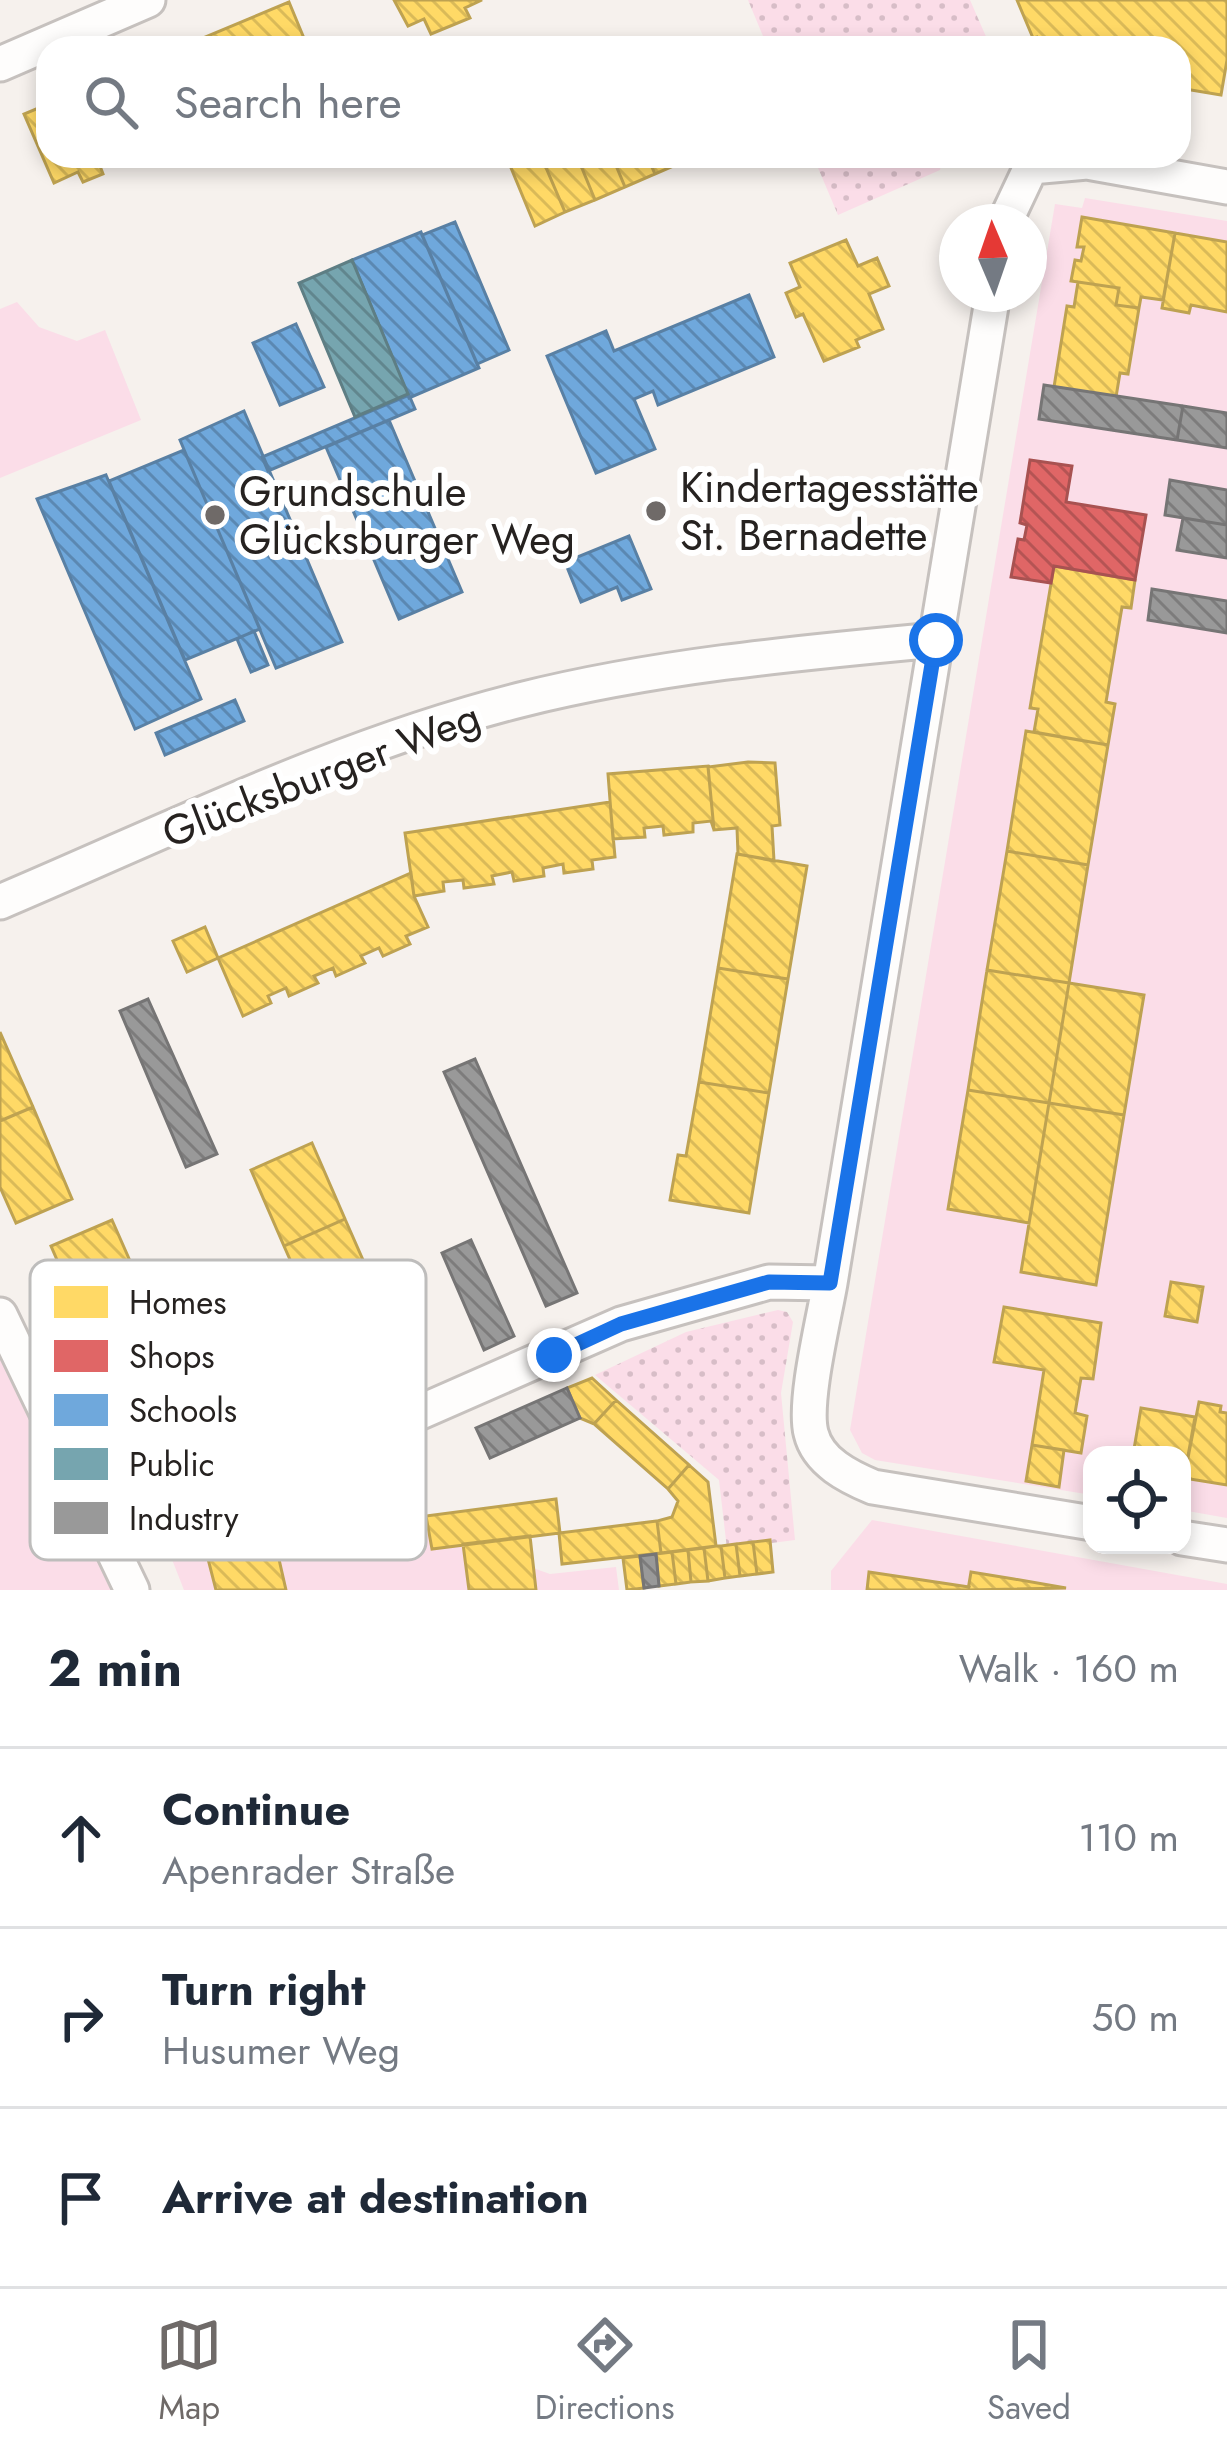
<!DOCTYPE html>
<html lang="en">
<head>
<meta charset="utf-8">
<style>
	body { margin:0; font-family:Jost,sans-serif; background:#f2f2f3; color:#1f2937 }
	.controls { position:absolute; right:36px; bottom:36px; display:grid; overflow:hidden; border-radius:24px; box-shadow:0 6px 18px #0003 }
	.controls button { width:108px; height:108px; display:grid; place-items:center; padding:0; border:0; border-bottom:3px solid #e0e1e3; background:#fff; color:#1f2937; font:60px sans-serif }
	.compass { position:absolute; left:939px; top:204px; width:108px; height:108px; border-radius:50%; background:#fff; box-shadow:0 6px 18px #0003; rotate:358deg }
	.stop { position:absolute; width:36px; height:36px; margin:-27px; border:9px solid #1a73e8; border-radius:50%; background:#fff }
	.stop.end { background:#1a73e8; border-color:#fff; box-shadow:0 3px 12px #0008 }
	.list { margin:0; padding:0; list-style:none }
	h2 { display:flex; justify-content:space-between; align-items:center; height:156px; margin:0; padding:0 48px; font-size:51px }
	h2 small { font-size:39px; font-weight:400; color:#747a83 }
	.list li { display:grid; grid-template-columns:78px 1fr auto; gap:36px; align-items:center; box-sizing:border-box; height:180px; padding:0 48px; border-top:3px solid #e0e1e3 }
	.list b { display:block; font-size:45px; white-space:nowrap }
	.list p { margin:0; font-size:39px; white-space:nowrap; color:#747a83 }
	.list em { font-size:39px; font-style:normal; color:#747a83 }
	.icon { flex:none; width:66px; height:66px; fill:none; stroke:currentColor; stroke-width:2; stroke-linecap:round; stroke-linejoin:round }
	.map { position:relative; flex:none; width:1227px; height:1590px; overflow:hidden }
	.search { position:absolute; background:#fff; box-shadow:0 6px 18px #0003; left:36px; right:36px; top:36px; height:132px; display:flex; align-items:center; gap:30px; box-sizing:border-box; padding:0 42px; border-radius:36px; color:#747a83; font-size:45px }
	.sheet { height:696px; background:#fff }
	nav { display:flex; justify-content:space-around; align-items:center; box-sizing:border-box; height:168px; border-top:3px solid #e0e1e3; background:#fff; font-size:33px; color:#747a83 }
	nav a { display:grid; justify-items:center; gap:6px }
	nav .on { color:#6f6a68 }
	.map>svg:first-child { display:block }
	.grass { fill:url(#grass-dots) }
	.garden { fill:#fbdde8 }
	.homes { fill:url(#homes-back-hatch); stroke:#bea251; stroke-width:3 }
	.shops { fill:url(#shops-back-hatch); stroke:#a85251; stroke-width:3 }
	.schools { fill:url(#schools-back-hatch); stroke:#5980a4; stroke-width:3 }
	.public { fill:url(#public-back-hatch); stroke:#5e7e84; stroke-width:3 }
	.industry { fill:url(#industry-back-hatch); stroke:#767575; stroke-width:3 }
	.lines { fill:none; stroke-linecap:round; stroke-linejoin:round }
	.minor-casing { stroke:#c6c1be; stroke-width:39 }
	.minor { stroke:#fefdfc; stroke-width:33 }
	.route { stroke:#1a73e8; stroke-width:15 }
	.poi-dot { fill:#6f6a68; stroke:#fff; stroke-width:4.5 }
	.labels { text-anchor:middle; stroke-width:12; stroke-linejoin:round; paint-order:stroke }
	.poi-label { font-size:42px; fill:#262220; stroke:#fff; text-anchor:start }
	.street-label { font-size:42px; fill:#262220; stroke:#fff }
	.key { fill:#fff; stroke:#bebdbc; stroke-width:3 }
	.key-label { font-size:33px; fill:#262220 }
</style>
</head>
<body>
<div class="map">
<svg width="1227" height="1590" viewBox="0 0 1227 1590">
	<defs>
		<pattern id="grass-dots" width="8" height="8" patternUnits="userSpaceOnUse" patternTransform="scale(3)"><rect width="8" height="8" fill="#fbdde8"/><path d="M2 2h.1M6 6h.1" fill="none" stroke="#d7bdc7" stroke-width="1.8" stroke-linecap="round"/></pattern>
		<pattern id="homes-back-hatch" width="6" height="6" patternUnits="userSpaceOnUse" patternTransform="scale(3)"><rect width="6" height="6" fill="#ffd966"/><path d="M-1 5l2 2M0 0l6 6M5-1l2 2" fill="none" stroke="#daba58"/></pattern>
		<pattern id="shops-back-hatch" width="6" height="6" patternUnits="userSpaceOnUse" patternTransform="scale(3)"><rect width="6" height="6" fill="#e06666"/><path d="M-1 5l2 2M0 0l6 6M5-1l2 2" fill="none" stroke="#b55454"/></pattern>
		<pattern id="schools-back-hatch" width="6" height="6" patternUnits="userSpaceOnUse" patternTransform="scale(3)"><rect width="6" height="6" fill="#6fa8dc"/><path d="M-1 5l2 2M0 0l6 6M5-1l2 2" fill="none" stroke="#5b88b2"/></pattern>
		<pattern id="public-back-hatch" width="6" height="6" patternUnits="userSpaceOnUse" patternTransform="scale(3)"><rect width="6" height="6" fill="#76a5af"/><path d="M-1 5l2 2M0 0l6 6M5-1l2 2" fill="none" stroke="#61868e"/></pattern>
		<pattern id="industry-back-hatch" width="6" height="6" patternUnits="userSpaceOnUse" patternTransform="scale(3)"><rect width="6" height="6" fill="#999"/><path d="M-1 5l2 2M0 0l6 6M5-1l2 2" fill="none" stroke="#7d7c7c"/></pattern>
	</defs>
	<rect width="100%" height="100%" fill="#f6f1ed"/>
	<path class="grass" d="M748 0H970L991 48H768Z
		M813 156H943L940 170 838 215Z
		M778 1310 787 1312 793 1322 781 1393 795 1540 727 1549 719 1480 595 1375 686 1332Z"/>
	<path class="garden" d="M1085 198 1227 221V1518L1182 1510V1455H1092V1495L875 1460 862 1453 850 1430 1055 204 1082 208Z
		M17 302 39 327 77 341 105 330 141 420 0 478V309Z
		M0 1315 132 1590H0Z
		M271 1468 401 1522 550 1574 616 1567 619 1590H184L153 1511 154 1497 166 1488Z
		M872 1520 1227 1584V1590H831V1571Z"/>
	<path class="homes" d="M394 0H482L465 8 470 18 431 34 424 19 408 26Z
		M1017 0H1227V60L1221 95 1179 88V48H1042L1037 37 1033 38Z
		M289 2 308 48H201L198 40Z
		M48 104V156L121 157 100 166 103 174 83 182 78 172 54 183 24 114Z
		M525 156H541L565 212 535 226 509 163Z
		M541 156H577L595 200 565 212Z
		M577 156H612L625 187 595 200Z
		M612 156H647L655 174 625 187Z
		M647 156H683L685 161 655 174Z
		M1082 217 1175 233 1163 300 1141 297 1139 308 1116 305 1119 288 1071 281 1075 260 1081 261 1084 247H1077Z
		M1175 233 1227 242V312L1191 305 1189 313 1162 308Z
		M846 240 858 266 877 258 889 286 869 294 883 329 856 340 859 347 824 361 803 314 796 317 786 293 800 287 790 263Z
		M1078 282 1119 288 1116 305 1139 308 1128 374 1120 373 1116 397 1054 387 1067 306 1074 307Z
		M1054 566 1135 580 1131 608 1122 607 1106 702 1115 704 1108 745 1034 732 1038 709 1030 708Z
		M1026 731 1108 745 1088 865 1007 851Z
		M748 762 775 763 780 825 772 826 774 861 738 854 737 828 714 830 708 767Z
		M708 766 714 830 711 821 693 823V832L664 835 663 826 644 828 645 837 613 839 608 774Z
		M610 802 615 857 592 860 593 869 564 873 563 864 543 868 544 876 514 881 512 872 492 876 494 884 464 888 463 880 443 882 444 891 414 896 405 833Z
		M1007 851 1088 865 1069 983 987 970Z
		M737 854 807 866 788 979 718 968Z
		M411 873 414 896 428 927 406 936 410 944 383 956 379 948 361 956 365 963 336 976 333 968 314 976 318 983 289 996 286 988 268 996 271 1003 243 1016 218 958Z
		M205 927 218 958 187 972 173 941Z
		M718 968 788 979 769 1093 699 1082Z
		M987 970 1069 983 1049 1103 968 1090Z
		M1069 983 1144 995 1124 1115 1049 1103Z
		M0 1032 33 1107 0 1121Z
		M699 1082 769 1093 749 1213 670 1200 678 1155 686 1156Z
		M968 1090 1049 1103 1029 1223 948 1209Z
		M1049 1103 1124 1115 1096 1285 1021 1272Z
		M33 1107 72 1199 16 1223 0 1187V1121Z
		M312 1143 345 1219 284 1246 251 1170Z
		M345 1219 392 1326 331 1352 284 1246Z
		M112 1220 145 1295 84 1322 51 1246Z
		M1171 1282 1203 1287 1197 1322 1165 1316Z
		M1004 1307 1101 1323 1093 1379 1081 1378 1075 1413 1087 1416 1081 1453 1032 1445 1044 1370 994 1362Z
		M592 1378 616 1400 594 1424 580 1418 567 1388Z
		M616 1400 689 1465 668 1489 594 1424Z
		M1199 1402 1221 1406 1220 1412 1227 1413V1485L1184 1478Z
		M1141 1408 1195 1417 1184 1478 1182 1455H1133Z
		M1032 1445 1064 1450 1059 1487 1026 1481Z
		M689 1465 708 1482 716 1546 661 1553 657 1521 672 1517 678 1501 668 1489Z
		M556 1499 560 1533 432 1549 426 1516Z
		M657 1521 661 1553 562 1564 559 1533Z
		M273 1533 286 1590H216L206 1551Z
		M530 1536 536 1590H469L463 1544Z
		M770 1540 773 1572 757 1574 753 1542Z
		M753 1542 757 1574 740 1576 736 1544Z
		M736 1544 740 1576 725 1578 721 1546Z
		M716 1546H721L725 1578 708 1581 704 1548Z
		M704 1548 708 1581 691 1582 688 1550Z
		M688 1550 691 1582 676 1584 672 1552Z
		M672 1552 676 1584 659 1586 656 1554Z
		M640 1556 644 1588 627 1590 623 1558Z
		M869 1572 969 1587 968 1590H867Z
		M971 1572 1014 1579 1066 1588 968 1590Z"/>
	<path class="shops" d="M1030 460 1072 466 1066 502 1146 515 1135 580 1054 566 1051 583 1011 577 1018 539 1024 540 1027 525 1020 523Z"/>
	<path class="schools" d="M455 222 509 350 477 364 422 235Z
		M421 232 479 368 409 398 352 260Z
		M749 295 774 357 658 405 653 391 634 399 655 449 596 473 547 356 606 331 614 351Z
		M296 324 324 387 280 405 253 343Z
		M409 395 415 409 268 471 262 457Z
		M244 411 342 642 276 668 180 440Z
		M389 420 462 592 399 619 326 447Z
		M184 450 260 629 185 660 109 481Z
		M106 475 201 699 135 729 37 499Z
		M629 536 651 589 622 600 617 587 581 602 565 562Z
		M254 631 268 665 251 672 237 639Z
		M235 700 244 721 165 755 156 733Z"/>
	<path class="public" d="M352 260 408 394 355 417 299 283Z"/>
	<path class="industry" d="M1044 385 1183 406 1177 440 1039 419Z
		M1183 406 1227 413V448L1177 440Z
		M1170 480 1227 490V525L1165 515Z
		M1183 518 1227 525V558L1177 550Z
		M1152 589 1227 601V633L1148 620Z
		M148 999 217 1154 186 1167 120 1011Z
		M475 1059 577 1293 546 1306 444 1072Z
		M471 1240 514 1336 484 1350 442 1253Z
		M567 1388 580 1418 490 1458 476 1428Z
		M656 1554 659 1586 644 1588 640 1556Z"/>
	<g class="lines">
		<g class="minor-casing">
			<path id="minor" d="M0 64 148 0
				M1005 222 1031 167 1087 162 1227 187
				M993 294 830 1283C824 1318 803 1402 811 1433 818 1462 849 1477 873 1487L1092 1523
				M0 902C170 830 340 745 520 700 655 666 797 653 936 640
				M0 1315 132 1590
				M302 1464 621 1324 769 1282 830 1283
				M1182 1538 1227 1545"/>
		</g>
		<use href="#minor" class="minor"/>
	</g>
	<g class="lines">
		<path class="route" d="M554 1355 621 1324 769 1282 830 1283 936 640"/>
	</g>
	<g class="poi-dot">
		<circle cx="656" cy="511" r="12"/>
		<circle cx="215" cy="515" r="12"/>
	</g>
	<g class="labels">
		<g class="poi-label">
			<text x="680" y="502">Kindertagesstätte<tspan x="680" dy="48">St. Bernadette</tspan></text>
			<text x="239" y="506">Grundschule<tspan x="239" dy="48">Glücksburger Weg</tspan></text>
		</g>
		<g class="street-label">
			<text transform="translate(321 774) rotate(-21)" y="15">Glücksburger Weg</text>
		</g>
	</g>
	<rect x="30" y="1260" width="396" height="300" rx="18" class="key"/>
	<rect x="54" y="1286" width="54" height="32" fill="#ffd966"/>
	<rect x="54" y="1340" width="54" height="32" fill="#e06666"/>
	<rect x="54" y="1394" width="54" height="32" fill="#6fa8dc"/>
	<rect x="54" y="1448" width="54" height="32" fill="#76a5af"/>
	<rect x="54" y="1502" width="54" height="32" fill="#999"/>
	<g class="key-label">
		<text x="129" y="1314">Homes</text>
		<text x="129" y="1368">Shops</text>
		<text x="129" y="1422">Schools</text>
		<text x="129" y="1476">Public</text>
		<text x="129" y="1530">Industry</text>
	</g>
</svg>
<div class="controls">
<button><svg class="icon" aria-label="locate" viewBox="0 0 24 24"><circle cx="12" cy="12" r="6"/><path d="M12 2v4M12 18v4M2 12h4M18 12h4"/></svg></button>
</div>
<svg class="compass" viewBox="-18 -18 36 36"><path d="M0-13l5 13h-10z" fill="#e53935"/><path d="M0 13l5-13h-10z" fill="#747a83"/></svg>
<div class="stop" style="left:936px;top:640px"></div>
<div class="stop end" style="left:554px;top:1355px"></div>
<div class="search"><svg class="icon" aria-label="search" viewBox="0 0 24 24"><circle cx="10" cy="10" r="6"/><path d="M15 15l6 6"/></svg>Search here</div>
</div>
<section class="sheet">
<h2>2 min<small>Walk · 160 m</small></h2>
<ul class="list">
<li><svg class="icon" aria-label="ahead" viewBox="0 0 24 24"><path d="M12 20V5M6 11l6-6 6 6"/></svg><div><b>Continue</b><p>Apenrader Straße</p></div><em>110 m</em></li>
<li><svg class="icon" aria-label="right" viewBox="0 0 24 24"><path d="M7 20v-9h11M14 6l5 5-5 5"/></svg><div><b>Turn right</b><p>Husumer Weg</p></div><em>50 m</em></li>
<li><svg class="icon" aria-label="arrive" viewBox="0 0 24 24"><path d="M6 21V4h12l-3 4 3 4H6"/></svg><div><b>Arrive at destination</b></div></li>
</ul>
</section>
<nav>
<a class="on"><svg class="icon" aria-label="map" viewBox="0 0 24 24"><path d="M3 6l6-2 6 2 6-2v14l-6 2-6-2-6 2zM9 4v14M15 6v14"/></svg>Map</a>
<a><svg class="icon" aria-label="directions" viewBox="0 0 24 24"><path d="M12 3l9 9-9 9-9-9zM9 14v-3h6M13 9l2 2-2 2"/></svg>Directions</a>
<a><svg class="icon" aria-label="saved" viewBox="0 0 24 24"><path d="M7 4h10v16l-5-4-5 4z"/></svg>Saved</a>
</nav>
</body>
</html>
